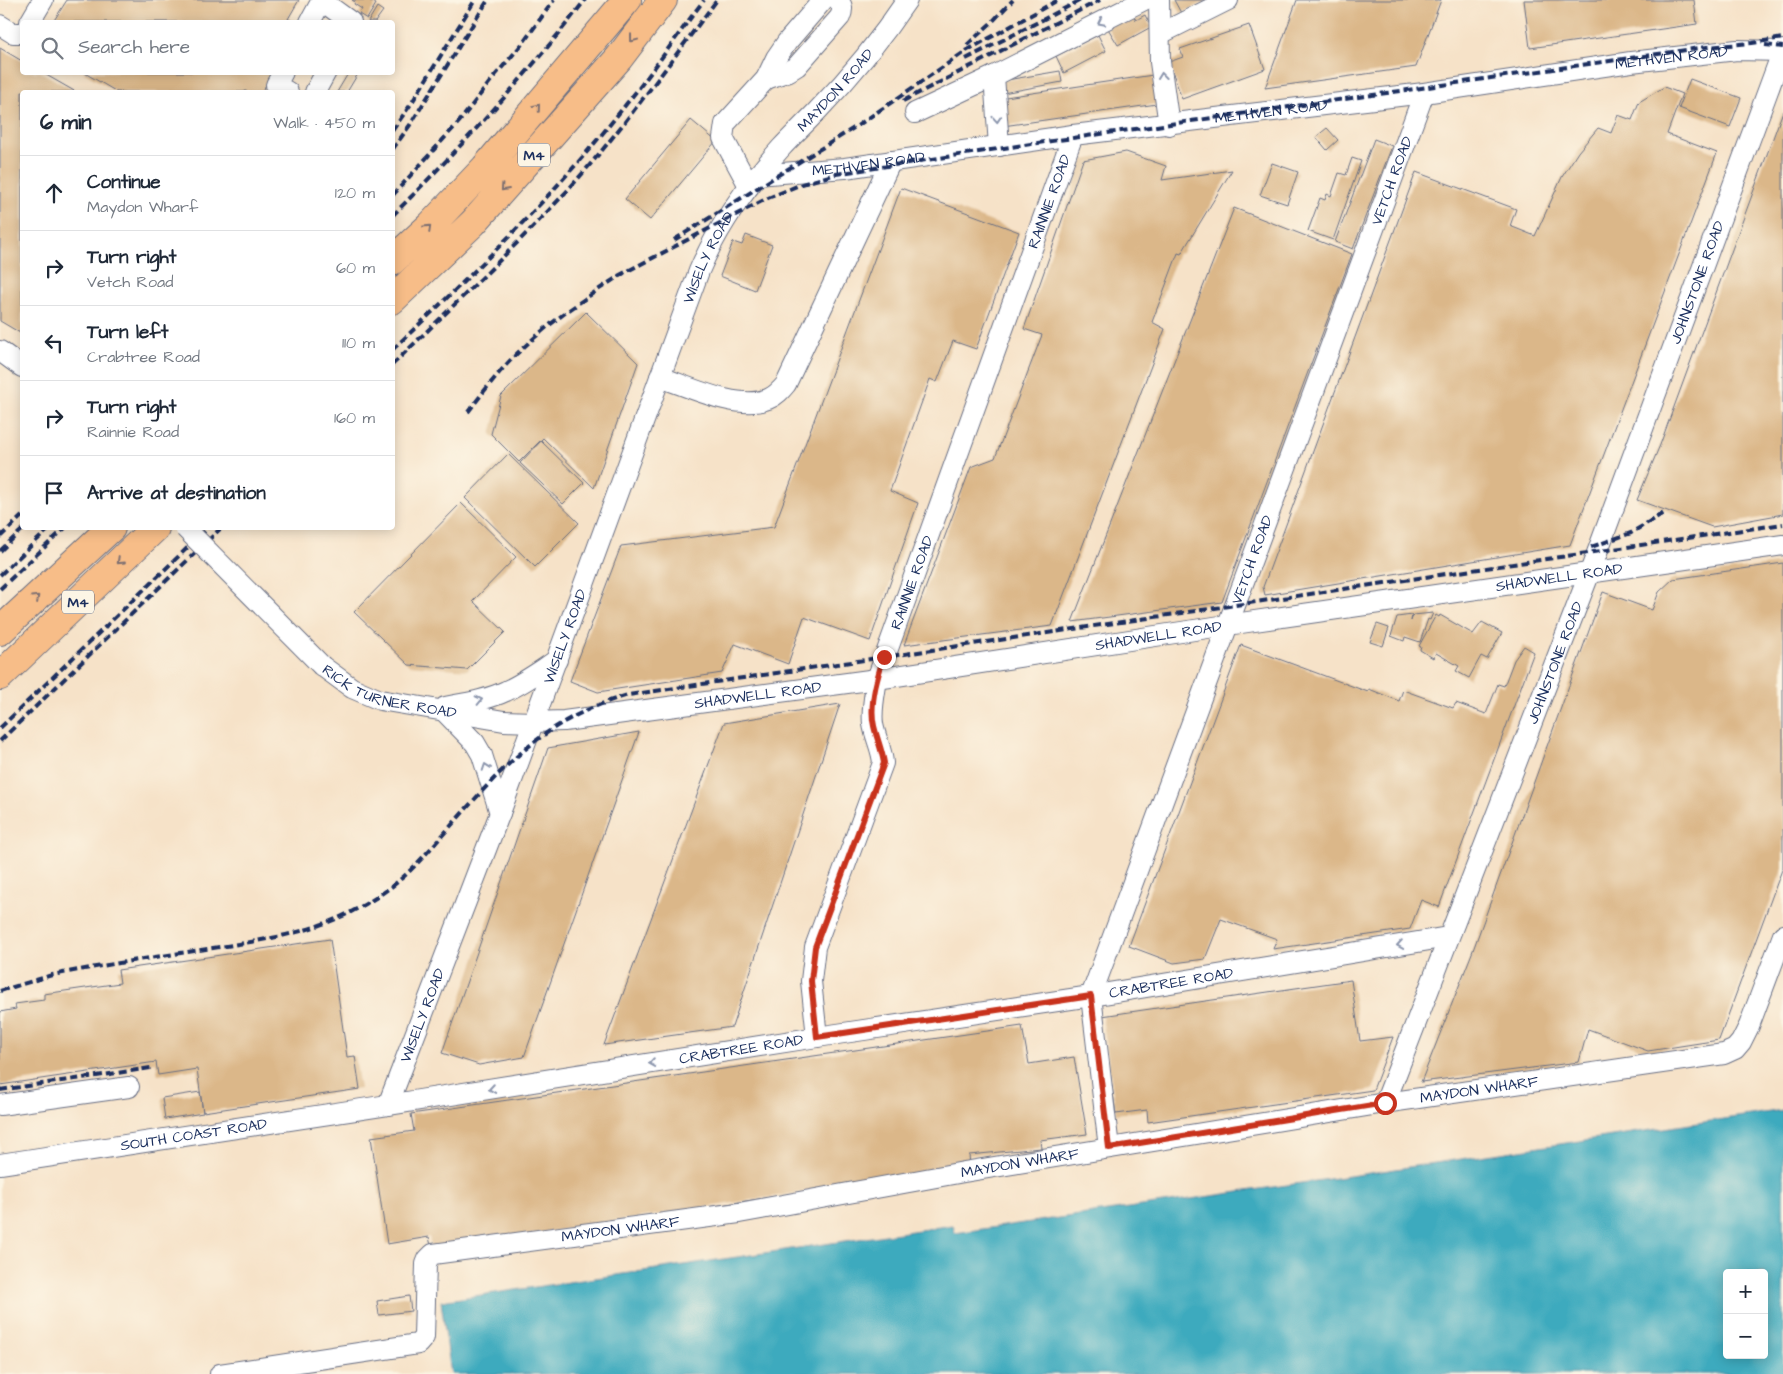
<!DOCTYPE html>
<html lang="en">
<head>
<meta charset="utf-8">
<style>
	body { margin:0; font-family:"Architects Daughter",sans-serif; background:#f6f6f7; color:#1f2937 }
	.controls { position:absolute; right:15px; bottom:15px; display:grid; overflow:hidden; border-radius:5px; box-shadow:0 2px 12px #0003 }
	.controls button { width:45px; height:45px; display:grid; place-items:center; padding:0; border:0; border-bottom:1px solid #e0e1e3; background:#fff; color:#1f2937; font:25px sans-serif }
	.stop { position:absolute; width:15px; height:15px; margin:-11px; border:4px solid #c8321e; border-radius:50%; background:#fff }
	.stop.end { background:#c8321e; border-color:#fff; box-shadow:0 1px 5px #0008 }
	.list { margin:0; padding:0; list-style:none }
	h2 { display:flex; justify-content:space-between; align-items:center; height:65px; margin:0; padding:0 20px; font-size:21px }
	h2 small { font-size:16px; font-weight:400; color:#747a83 }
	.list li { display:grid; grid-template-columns:32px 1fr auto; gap:15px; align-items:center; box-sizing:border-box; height:75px; padding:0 20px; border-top:1px solid #e0e1e3 }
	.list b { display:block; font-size:19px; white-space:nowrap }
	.list p { margin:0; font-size:16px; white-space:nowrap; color:#747a83 }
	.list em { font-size:16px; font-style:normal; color:#747a83 }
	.icon { flex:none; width:28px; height:28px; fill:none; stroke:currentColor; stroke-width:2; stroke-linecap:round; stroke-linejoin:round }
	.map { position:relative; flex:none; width:1783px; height:1374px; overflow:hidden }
	.search { position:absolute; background:#fff; box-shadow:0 2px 12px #0003; left:20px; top:20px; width:375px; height:55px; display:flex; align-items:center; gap:12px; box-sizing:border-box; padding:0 18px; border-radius:5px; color:#747a83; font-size:19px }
	.panel { position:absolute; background:#fff; box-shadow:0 2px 12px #0003; left:20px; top:90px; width:375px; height:440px; border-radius:5px }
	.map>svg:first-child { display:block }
	.water { fill:#3eaabe; stroke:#2c6c8e; fill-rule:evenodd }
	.building { fill:#dbb789 }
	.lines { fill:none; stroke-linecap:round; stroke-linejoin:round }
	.minor-casing { stroke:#686e83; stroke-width:22 }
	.highway-casing { stroke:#686e83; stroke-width:30 }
	.minor { stroke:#fff; stroke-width:20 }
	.highway { stroke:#f7bd88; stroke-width:28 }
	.rail { stroke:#1b2f5e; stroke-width:4; stroke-dasharray:8 4; stroke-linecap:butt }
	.minor-bridge-casing { stroke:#686e83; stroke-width:22; stroke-linecap:butt }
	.minor-bridge { stroke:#fff; stroke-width:20 }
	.oneway { stroke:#8d97ae }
	.oneway2 { stroke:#7e6f71 }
	.route { stroke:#c8321e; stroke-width:6 }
	.labels { text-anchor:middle; stroke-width:4.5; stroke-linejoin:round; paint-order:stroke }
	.shield { fill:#fcf5e5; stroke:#5e6a86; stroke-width:1 }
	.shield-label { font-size:14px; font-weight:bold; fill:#1b2f5e }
	.street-label { font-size:15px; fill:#1b2f5e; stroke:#fcf5e5 }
</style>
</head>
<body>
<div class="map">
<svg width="1783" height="1374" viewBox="0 0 1783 1374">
	<rect width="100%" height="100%" fill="#fcf5e5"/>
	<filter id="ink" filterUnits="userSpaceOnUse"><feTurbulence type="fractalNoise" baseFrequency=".02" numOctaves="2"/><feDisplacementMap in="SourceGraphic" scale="10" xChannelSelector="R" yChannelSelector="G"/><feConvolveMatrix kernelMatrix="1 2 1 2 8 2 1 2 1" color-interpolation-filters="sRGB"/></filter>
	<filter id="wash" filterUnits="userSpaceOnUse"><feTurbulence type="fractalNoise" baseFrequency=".0096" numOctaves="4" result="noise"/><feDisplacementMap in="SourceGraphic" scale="20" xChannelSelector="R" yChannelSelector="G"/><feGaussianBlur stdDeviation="1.12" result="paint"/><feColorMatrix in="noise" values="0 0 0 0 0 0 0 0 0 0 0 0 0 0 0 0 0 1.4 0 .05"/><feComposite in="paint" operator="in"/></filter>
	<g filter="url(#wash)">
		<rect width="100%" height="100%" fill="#f6e2c8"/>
		<path class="water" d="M1783 1110V1374H451L441 1301 953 1225 955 1233 1350 1176ZM1727 1273H1764V1355H1727Z"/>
		<g id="blocks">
			<path class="building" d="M67 0H299L288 19 295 22H53Z
				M352 0H369L376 4 367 19 359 14 362 9 354 4 355 2Z
				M1174 0H1208L1181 13Z
				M1297 0H1441L1416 67 1265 88Z
				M1524 0H1694L1697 24 1530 48Z
				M377 7 383 11 375 22H368Z
				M1132 13 1136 20 1145 15 1151 27 1118 45 1107 27Z
				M1249 25 1265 69 1182 99 1169 62 1183 57 1180 49Z
				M1098 35 1106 51 1064 73 1056 56Z
				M0 48 22 61V72H41L76 92H22V334L0 321Z
				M1060 71 1062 82 1003 93 1001 81Z
				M83 72H273L262 92H249L245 91 244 92H117Z
				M349 72H359L347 92H337Z
				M1153 75 1157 104 1003 126 999 98Z
				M1690 79 1741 98 1730 127 1679 108Z
				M1664 87 1682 94 1667 134 1717 153 1570 545 1265 595 1263 587 1416 172 1516 209 1510 226 1535 236 1562 177 1578 152 1598 128 1611 133 1618 115 1632 120 1639 102Z
				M1783 111V514L1712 527 1637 500 1660 445Z
				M691 120 716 141 650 220 625 199Z
				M1327 128 1338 140 1327 150 1316 137Z
				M1374 139 1392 146 1353 249 1335 242Z
				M1126 152 1166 166 1162 180 1232 170 1181 254 1178 253 1152 322 1165 329 1052 626 904 645 971 467 995 458 1042 335 1024 329 1083 160Z
				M1352 158 1361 161 1333 240 1308 231 1320 198 1325 200 1327 194 1331 196 1339 173 1346 175Z
				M1272 163 1298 172 1287 204 1260 195Z
				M901 188 1019 232 976 349 953 341 937 382 930 379 890 491 918 503 870 641 804 617 788 664 735 644 722 673 598 692 570 681 621 546 774 527Z
				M1234 208 1352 254 1222 602 1072 622Z
				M746 235 772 245 755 290 720 276 733 242 742 245Z
				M586 312 638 363 594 488 543 438 519 462 491 434 501 396Z
				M541 441 584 483 563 504 520 463Z
				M508 454 579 523 535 567 465 498Z
				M461 503 516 557 473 601 505 632 467 670 409 665 354 612Z
				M1783 563V867L1719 1040 1648 1051 1588 1029 1579 1062 1421 1082 1472 953 1603 592 1652 610 1659 592 1673 579Z
				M1433 613 1430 620 1428 619 1420 642 1405 637 1404 641 1391 636 1397 617 1412 615 1411 621 1413 615Z
				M1436 615 1439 617 1440 615 1473 634 1482 622 1502 633 1487 659 1481 656 1469 678 1456 671 1459 666 1436 653 1433 658 1420 650 1421 647 1419 646Z
				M1377 624 1389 628 1383 646 1370 642Z
				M1241 645 1368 692 1369 689 1399 701 1403 690 1453 708 1456 703 1486 714 1498 684 1504 686 1514 660 1524 646 1534 652 1439 907 1421 900 1410 929 1273 949 1277 939 1221 919 1205 959 1174 963 1129 946Z
				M840 704 732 1027 604 1045 724 723Z
				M639 732 524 1057 479 1065 442 1053 548 748Z
				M330 939 347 1057 355 1056 360 1089 203 1112 197 1069 158 1075 156 1062 0 1085V1012L16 1009 15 1004 44 1000V994L120 983 118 970Z
				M1351 980 1360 1041 1393 1037 1373 1090 1148 1122 1147 1110 1116 1114 1102 1016Z
				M1022 1026 1029 1064 1074 1057 1087 1134 1040 1140 1041 1148 969 1155 970 1166 432 1250 429 1237 387 1244 371 1137 414 1131 411 1114Z
				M200 1092 203 1113 165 1119 162 1098Z
				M409 1296 411 1311 379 1315 377 1301Z"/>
		</g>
	</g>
	<g filter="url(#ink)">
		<use href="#blocks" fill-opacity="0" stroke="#686e83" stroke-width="1"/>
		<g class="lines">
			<g class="minor-casing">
				<g id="minor">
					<path d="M1159 0 1160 62 1169 125"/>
					<path d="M322 1 351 22"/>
					<path d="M30 22 43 0"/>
					<path d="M310 22 322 0"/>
					<path d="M0 25 13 33H22"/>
					<path d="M1160 34 1228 0"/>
					<path d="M283 72 276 85 288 92"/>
					<path d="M766 79 789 71 797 66 840 17C843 10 843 6 838 0"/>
					<path d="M315 92 326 72"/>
					<path d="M915 113 994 76"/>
					<path d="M999 146 994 76 1144 0"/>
					<path id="s1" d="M757 175 845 168 1073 135 1424 93 1631 62 1737 50 1783 51"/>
					<path d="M749 186 723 138 725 124 766 79 776 58 787 42 823 0"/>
					<path d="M0 351 22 367"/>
					<path d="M660 377C690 387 738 411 768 399 776 396 781 390 786 384L891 161"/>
					<path id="s2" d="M322 666 352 688 380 700 504 721 533 722 564 721 877 679 1227 625 1783 545"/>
					<path d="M445 707C466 703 487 700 506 691 524 683 540 671 557 660"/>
					<path d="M445 712 475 743 482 755 500 813"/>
					<path id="s3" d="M817 1037 811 981 815 947 883 763C882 749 875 737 873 724 871 709 875 693 877 679L1073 135"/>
					<path id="s4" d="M1385 1103 1590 572 1783 50"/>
					<path d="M0 1105 129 1087"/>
					<path id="s5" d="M388 1105 500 813 699 271C719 224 747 186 781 148 793 135 806 123 818 110 851 76 881 39 907 0"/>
					<path id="s6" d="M1109 1148 1091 996 1424 93"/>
					<path id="s7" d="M0 1164 388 1105 817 1037 1091 996 1448 937"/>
					<path id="s8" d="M220 1374 418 1344 424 1337 426 1264 428 1259 433 1254 739 1213 964 1172 1385 1103 1724 1054 1735 1049 1741 1042 1749 1026 1783 935"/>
				</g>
			</g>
			<g class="highway-casing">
				<path id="highway" d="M392 261 431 225 485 168 627 0
					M392 300 473 223 619 58 663 0
					M0 631 111 528
					M0 676 155 528"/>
			</g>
			<use href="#minor" class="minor"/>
			<use href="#highway" class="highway"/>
			<path class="rail" d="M967 45 991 23 1013 0
				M1765 45 1783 47
				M966 59 1081 0
				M903 101 1100 0
				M392 131 411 104 475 0
				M392 150 410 125 488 0
				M392 196 459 122 493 78 523 43 554 0
				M392 216C460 148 526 77 585 0
				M674 240 857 126 966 51 1058 0
				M618 276 768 198 802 184 836 174 1017 146 1707 47 1752 43 1783 38
				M392 350C475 272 557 193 627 103 654 70 678 34 704 0
				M392 365C451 308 511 251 567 191 621 131 668 65 717 0
				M468 412C485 390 502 367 523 348 554 319 588 296 624 273
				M0 537 22 516
				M1591 547 1631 533 1665 512
				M0 551 24 528
				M0 575 50 528
				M0 589 65 528
				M0 728 208 528
				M0 741 221 528
				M0 991 52 975 79 970C123 962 168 955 213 948 278 938 332 930 387 890 411 873 429 850 449 828 505 765 543 720 628 695L1783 524
				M0 1090 151 1068"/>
			<g class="minor-bridge-casing">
				<path id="minor-bridge" d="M185 528 322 666"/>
			</g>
			<use href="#minor-bridge" class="minor-bridge"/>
		</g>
		<defs><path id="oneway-chevron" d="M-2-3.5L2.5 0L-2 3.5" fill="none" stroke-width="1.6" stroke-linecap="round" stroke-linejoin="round" transform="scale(1.25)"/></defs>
		<g class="oneway">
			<use href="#oneway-chevron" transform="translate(1101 22) rotate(153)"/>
			<use href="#oneway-chevron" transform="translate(1162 76) rotate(-97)"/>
			<use href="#oneway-chevron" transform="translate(997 119) rotate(86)"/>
			<use href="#oneway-chevron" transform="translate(479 700) rotate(-13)"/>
			<use href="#oneway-chevron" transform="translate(486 767) rotate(-109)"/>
			<use href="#oneway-chevron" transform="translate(1400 945) rotate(171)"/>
			<use href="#oneway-chevron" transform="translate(652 1063) rotate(171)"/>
			<use href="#oneway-chevron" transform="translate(492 1089) rotate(171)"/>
		</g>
		<g class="oneway2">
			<use href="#oneway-chevron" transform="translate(633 39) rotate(127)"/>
			<use href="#oneway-chevron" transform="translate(537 107) rotate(-50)"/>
			<use href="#oneway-chevron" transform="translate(504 188) rotate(132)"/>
			<use href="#oneway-chevron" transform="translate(428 228) rotate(-44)"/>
			<use href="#oneway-chevron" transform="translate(120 561) rotate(136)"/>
			<use href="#oneway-chevron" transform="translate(36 598) rotate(-43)"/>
		</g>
	</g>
	<g class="lines" filter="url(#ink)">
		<path class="route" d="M884 657C877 677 869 705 874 726 877 739 882 750 884 763L815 947 811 981 817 1037 1091 996 1109 1148 1385 1103"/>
	</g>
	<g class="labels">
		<g class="shield">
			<rect x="518" y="143.5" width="32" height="23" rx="4"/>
			<rect x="62" y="590.5" width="32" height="23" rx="4"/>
		</g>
		<g class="shield-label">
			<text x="534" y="160">M4</text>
			<text x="78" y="607">M4</text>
		</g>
		<g class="street-label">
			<text dy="5" stroke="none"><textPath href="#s1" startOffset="922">METHVEN ROAD</textPath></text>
			<text dy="5" stroke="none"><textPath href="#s5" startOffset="1118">MAYDON ROAD</textPath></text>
			<text dy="5" stroke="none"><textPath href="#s1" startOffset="518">METHVEN ROAD</textPath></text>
			<text dy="5" stroke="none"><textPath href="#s1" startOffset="112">METHVEN ROAD</textPath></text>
			<text dy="5" stroke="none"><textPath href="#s6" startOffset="1022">VETCH ROAD</textPath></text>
			<text dy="5" stroke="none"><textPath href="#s3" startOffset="880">RAINNIE ROAD</textPath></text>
			<text dy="5" stroke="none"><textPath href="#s5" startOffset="906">WISELY ROAD</textPath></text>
			<text dy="5" stroke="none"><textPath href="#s4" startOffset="878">JOHNSTONE ROAD</textPath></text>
			<text dy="5" stroke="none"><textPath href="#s6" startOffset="618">VETCH ROAD</textPath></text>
			<text dy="5" stroke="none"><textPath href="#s2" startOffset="1259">SHADWELL ROAD</textPath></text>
			<text dy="5" stroke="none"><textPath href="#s3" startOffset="475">RAINNIE ROAD</textPath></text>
			<text dy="5" stroke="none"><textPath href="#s5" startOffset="501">WISELY ROAD</textPath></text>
			<text dy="5" stroke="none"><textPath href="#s2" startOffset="854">SHADWELL ROAD</textPath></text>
			<text dy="5" stroke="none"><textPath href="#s4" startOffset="472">JOHNSTONE ROAD</textPath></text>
			<text dy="5" stroke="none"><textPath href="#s2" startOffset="74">RICK TURNER ROAD</textPath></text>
			<text dy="5" stroke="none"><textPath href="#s2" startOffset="449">SHADWELL ROAD</textPath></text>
			<text dy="5" stroke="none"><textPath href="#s7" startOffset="1185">CRABTREE ROAD</textPath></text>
			<text dy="5" stroke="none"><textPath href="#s5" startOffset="96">WISELY ROAD</textPath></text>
			<text dy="5" stroke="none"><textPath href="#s7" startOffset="750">CRABTREE ROAD</textPath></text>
			<text dy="5" stroke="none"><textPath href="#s8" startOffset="1354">MAYDON WHARF</textPath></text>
			<text dy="5" stroke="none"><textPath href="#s7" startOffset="196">SOUTH COAST ROAD</textPath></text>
			<text dy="5" stroke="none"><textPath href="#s8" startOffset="889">MAYDON WHARF</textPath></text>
			<text dy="5" stroke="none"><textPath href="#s8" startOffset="484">MAYDON WHARF</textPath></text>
		</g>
	</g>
</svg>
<div class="controls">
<button>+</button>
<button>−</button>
</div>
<div class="stop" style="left:1385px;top:1103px"></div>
<div class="stop end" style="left:884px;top:657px"></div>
<div class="search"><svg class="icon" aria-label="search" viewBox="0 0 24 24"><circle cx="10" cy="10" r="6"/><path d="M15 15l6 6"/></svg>Search here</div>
<section class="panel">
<h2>6 min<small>Walk · 450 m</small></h2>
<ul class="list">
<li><svg class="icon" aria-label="ahead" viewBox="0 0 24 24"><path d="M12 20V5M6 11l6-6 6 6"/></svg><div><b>Continue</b><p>Maydon Wharf</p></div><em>120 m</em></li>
<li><svg class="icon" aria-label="right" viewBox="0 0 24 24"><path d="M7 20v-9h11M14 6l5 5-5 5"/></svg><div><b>Turn right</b><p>Vetch Road</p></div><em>60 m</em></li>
<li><svg class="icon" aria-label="left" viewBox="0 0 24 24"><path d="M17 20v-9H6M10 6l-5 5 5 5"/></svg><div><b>Turn left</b><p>Crabtree Road</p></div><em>110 m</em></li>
<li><svg class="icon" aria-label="right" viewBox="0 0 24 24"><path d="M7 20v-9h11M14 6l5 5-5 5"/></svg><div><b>Turn right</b><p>Rainnie Road</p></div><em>160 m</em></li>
<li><svg class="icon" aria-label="arrive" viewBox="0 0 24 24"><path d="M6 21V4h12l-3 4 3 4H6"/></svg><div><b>Arrive at destination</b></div></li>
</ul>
</section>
</div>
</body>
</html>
